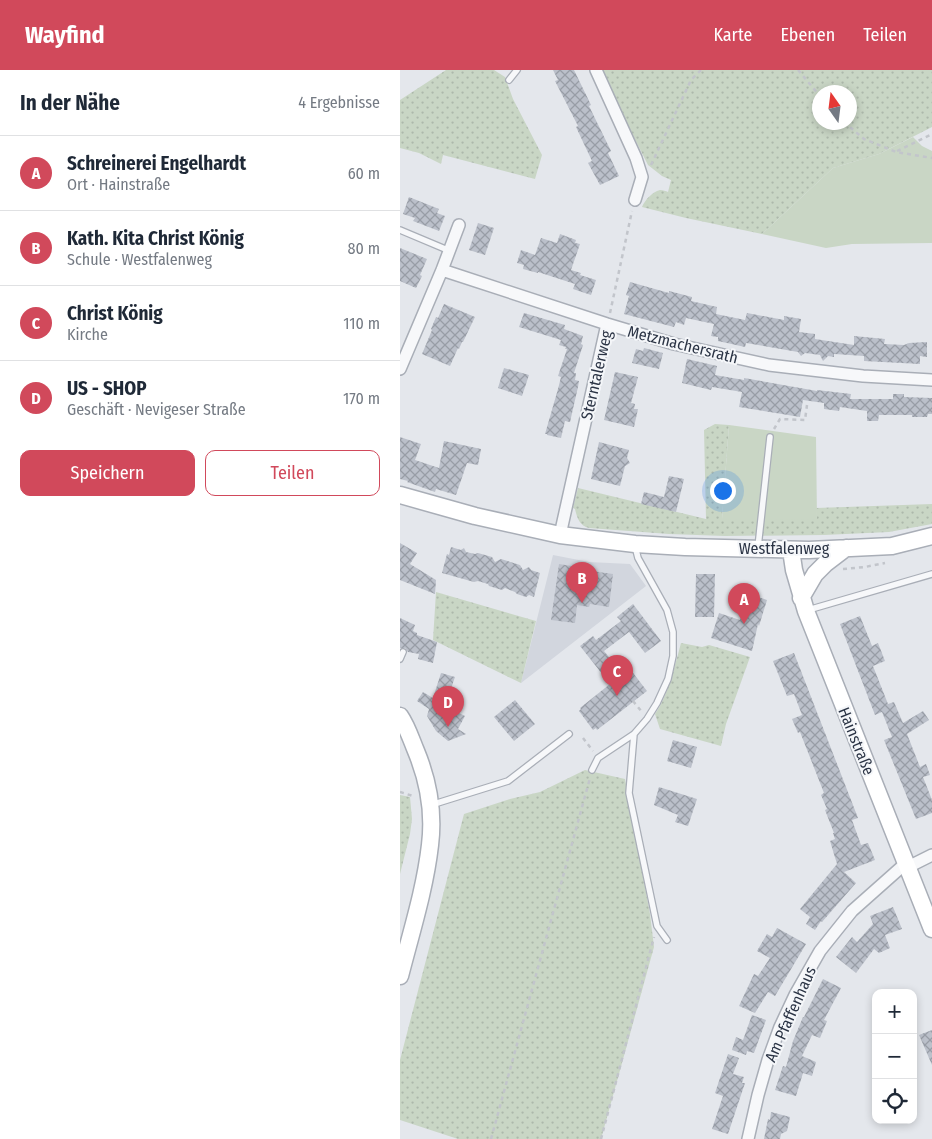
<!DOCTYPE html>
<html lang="de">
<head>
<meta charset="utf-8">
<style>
	body { margin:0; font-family:"Fira Sans Condensed",sans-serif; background:#f6f6f7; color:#1f2937 }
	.controls { position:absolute; right:15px; bottom:15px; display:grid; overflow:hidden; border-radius:10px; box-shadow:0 2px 8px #0003 }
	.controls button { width:45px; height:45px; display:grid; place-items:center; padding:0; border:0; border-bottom:1px solid #e0e1e3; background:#fff; color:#1f2937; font:25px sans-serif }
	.compass { position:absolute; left:412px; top:15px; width:45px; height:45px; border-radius:50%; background:#fff; box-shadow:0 2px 8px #0003; rotate:346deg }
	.you { position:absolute; left:322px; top:420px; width:18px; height:18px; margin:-12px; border:4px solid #fff; border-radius:50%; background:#1a73e8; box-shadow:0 0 0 8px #1a73e833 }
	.badge { display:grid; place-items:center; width:32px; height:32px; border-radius:50%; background:#d1495b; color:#fff; font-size:16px; font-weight:700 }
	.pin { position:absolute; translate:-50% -41px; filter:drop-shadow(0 1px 2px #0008) }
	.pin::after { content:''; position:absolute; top:26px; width:18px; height:15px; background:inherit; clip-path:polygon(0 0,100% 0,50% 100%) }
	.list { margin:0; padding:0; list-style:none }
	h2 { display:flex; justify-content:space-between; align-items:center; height:65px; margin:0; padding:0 20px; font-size:21px }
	h2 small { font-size:16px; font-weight:400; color:#747a83 }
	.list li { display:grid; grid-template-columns:32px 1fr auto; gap:15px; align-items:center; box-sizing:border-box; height:75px; padding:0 20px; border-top:1px solid #e0e1e3 }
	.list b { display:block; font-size:19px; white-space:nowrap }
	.list p { margin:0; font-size:16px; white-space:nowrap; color:#747a83 }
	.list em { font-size:16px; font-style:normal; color:#747a83 }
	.actions { display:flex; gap:10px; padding:15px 20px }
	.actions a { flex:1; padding:11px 0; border:1px solid #d1495b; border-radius:10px; text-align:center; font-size:18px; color:#d1495b }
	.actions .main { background:#d1495b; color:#fff }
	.icon { flex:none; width:28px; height:28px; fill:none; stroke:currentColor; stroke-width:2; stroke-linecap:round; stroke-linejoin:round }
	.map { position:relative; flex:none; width:532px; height:1069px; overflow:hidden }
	header { display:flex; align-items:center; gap:30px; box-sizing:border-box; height:70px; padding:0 25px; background:#d1495b; color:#fff }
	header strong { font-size:24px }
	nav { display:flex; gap:28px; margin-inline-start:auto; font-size:18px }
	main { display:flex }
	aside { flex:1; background:#fff }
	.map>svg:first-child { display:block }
	.built { fill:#d2d6de }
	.grass { fill:url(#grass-dots); fill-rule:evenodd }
	.park { fill:#c9d6c5 }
	.building { fill:url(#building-cross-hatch) }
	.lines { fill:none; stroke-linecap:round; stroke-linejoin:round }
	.lane-casing { stroke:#a9aeb7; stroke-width:8 }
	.street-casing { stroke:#a9aeb7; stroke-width:14 }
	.secondary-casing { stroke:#a9aeb7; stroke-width:19 }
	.path { stroke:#c2c5cb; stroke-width:2.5; stroke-dasharray:4 4; stroke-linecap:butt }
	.lane { stroke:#f7f8fa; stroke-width:5.5 }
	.street { stroke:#f7f8fa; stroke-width:11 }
	.secondary { stroke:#fff; stroke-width:16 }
	.labels { text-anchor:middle; stroke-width:4; stroke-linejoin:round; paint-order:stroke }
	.street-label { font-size:16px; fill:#2b3445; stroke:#f4f6f9 }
</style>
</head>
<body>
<header>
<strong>Wayfind</strong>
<nav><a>Karte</a><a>Ebenen</a><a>Teilen</a></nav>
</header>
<main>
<aside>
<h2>In der Nähe<small>4 Ergebnisse</small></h2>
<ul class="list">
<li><span class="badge">A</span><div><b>Schreinerei Engelhardt</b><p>Ort · Hainstraße</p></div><em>60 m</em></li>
<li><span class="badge">B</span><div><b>Kath. Kita Christ König</b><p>Schule · Westfalenweg</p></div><em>80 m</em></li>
<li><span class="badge">C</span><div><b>Christ König</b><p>Kirche</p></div><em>110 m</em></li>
<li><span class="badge">D</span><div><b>US - SHOP</b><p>Geschäft · Nevigeser Straße</p></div><em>170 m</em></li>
</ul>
<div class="actions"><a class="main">Speichern</a><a>Teilen</a></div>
</aside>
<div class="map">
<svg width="532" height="1069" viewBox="0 0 532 1069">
	<defs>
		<pattern id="grass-dots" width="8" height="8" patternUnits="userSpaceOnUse" patternTransform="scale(1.25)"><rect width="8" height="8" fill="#c9d6c5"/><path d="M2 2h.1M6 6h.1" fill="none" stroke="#adb8ab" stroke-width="1.8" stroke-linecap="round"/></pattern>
		<pattern id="building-cross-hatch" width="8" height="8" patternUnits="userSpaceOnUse" patternTransform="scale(1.25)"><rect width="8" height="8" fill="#bbc0ca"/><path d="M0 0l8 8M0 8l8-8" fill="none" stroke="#989da6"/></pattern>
	</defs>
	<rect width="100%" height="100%" fill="#e4e7ec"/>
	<path class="built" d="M153 485 189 492 230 494 246 516 121 613Z"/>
	<path class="grass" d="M46 0H94L105 7 113 29 142 85 135 109 43 85 41 94 19 83 0 78V30Z
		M200 0H532V57L479 84 433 98 362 164 286 148 242 137C245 130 252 122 260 120 263 120 266 121 268 122L271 110 262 106 248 95ZM420 22H450V52H420Z
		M315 354 329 355 322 449H417L416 438 532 434V454L489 462 424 465 325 466 269 464 189 458C180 456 177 448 175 439L173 438 178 418 306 449 304 360Z
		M36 522 136 551 121 613 33 570Z
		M281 573 302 577 309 575 350 587 326 654 321 676 260 659 255 644C268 626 275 595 281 573Z
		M185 700 225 709 250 844 254 877 201 1069H58L0 1050V990L64 744 110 729 140 722Z
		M0 725 10 727 12 749 10 764 0 804Z"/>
	<path class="park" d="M513 67 522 76 532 81V173L452 174 426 178 362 164 433 98 479 84Z
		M329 355 416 367 417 449 367 450 322 449Z"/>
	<path class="building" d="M153 0H174L191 35 189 36 211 81 208 83 219 106 200 115 188 93 192 91 176 57 178 56 155 11 158 10Z
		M9 127 39 139 37 143 45 146 39 161 13 151 15 148 3 144Z
		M78 153 94 158 85 185 69 180Z
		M160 164 176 170 175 173 180 174 171 200 181 203 180 205 196 210 191 225 173 219 175 214 138 202V203L123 199 124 195 117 193 121 180 135 185 141 168 157 173Z
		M0 178 27 189 20 205 22 206 16 218 0 211Z
		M230 212 269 223V221L292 227 291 231 317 237 316 244 345 250 347 243 384 250V246L401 249 399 262 415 264V269L454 275V266L485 269 484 274 504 275 509 273 527 272V287L520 286V294L464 291V286L434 284V287L428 286 423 291 420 285 405 283 401 286 398 282 346 273 345 277 318 271V267L311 266 314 254 286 248 284 255 276 252 274 257 224 244 229 226 226 225Z
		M44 234 75 247 63 272H62L59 279 58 278 50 296 22 284 32 260 31 259 36 247 38 248Z
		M124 243 165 255 164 259 183 266 181 274 183 275 174 303H176L175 310 179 311 178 317 170 352 165 351 161 368 147 365V364H145L158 319 161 307 158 306 167 279H165L166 277 159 275 161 270 119 257Z
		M244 278 263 283 259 299 232 293 236 279 243 281Z
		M287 289 317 296 315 305 344 310V308L417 321V320L451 324 450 329H493V324H504V327L532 328V344H528L527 347H512V345H479L478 351H467V341L440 337 439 341 424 339V333L403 330 400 347 339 337 342 322 312 317 311 320 282 313Z
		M104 298 129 305 122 326 98 318Z
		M215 302 238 307 231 333 235 334 234 339H238L234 357 204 350Z
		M0 367 21 374 15 390 39 398 44 371 81 379 78 395 67 393 56 425 36 419 35 422 7 412 8 411 0 409Z
		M199 372 229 380 227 388 230 393 225 396 220 416 191 409Z
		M269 406 284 409 276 442 241 434 244 422 264 427Z
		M0 473 17 483 10 494 36 510 35 524 0 510Z
		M51 477 61 480 64 478 66 482 75 484 78 483 92 487 95 492 101 489 120 495 123 500 129 497 131 500 140 503 134 527 129 525 126 527 117 524 115 522 105 518 102 520 89 516 88 514 78 511 74 512 42 503 47 484 49 485Z
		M159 494 184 498V500L213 504 209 537 190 534 189 537 177 535 175 553 151 550Z
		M296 504H315L314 547H295Z
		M349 524 367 530 359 556 358 554 352 581 311 568 319 543 340 550Z
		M233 534 261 571 245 583 229 562 204 581 223 604 230 599 247 621 197 660 196 658 193 660 179 641 181 639 180 638 210 614 180 576 193 566 196 570 221 551 217 547Z
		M460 546 472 576 478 573 485 591 473 596 488 634 494 632 503 653 523 641 529 650 507 664 520 697 526 694 530 705 523 707 532 730V743L516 749 484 670 492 667 482 642 475 645 440 554Z
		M0 548 15 555 13 561 17 563V565L37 572 33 593 18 589 19 584 8 582 5 578H0Z
		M394 583 458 748 452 750 461 775 468 773 475 790 444 802 456 813 422 852 421 851 415 860 406 854 410 847 400 839 437 794 430 771 435 769 433 763H434L425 740 427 739 421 725 424 723 400 662 398 663 392 649 402 645 394 624 387 626 373 591Z
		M41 603 55 607 45 636 65 646 58 659 66 664 48 671 36 661 27 646 29 639 17 631 23 622 33 628Z
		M115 630 135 654 114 671 94 647Z
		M273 670 297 677 291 698 267 691Z
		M259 717 297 729 288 756 275 752 278 745 254 735Z
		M493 837 502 859 485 865 490 878 479 883 474 879 456 903 436 887 452 867 457 872 473 854 470 846Z
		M377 858 406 874 375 926 368 922 355 943 339 936 354 904 358 906 370 888 357 881 367 864 372 867Z
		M423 909 441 918 424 950 427 951 420 968 412 965 402 986 416 992 412 1006 403 1003 396 1026 375 1020 383 996 386 997 393 971 403 947H404Z
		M352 945 366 950 354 983 347 981 346 985 332 980 336 967 343 970Z
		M532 960V995L519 965Z
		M328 984 339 988 333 1004 344 1007 342 1013H345L328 1064 312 1059 323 1026 315 1023Z
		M371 1042 390 1047 387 1061 381 1064 380 1069H364L368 1049 370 1050Z"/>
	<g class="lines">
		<g class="lane-casing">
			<path id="lane" d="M109 10 117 0
				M0 160 50 181
				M358 477 370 367
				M408 540 532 504
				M0 589 3 582
				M234 664 229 723 257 856 267 870
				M192 700 198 688 234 664 247 649 257 633 268 609 273 586V562L267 540 238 488 235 476
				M31 735 108 711 169 664"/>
		</g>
		<g class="street-casing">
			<path id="street" d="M196 0 236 88 242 107 235 130
				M42 200 207 254 274 274 369 295 463 306 532 310
				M0 299 42 200 59 155
				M160 465 207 254
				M508 797 532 785
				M348 1069 358 1025 368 990 380 957 395 925 420 881 452 841 506 793"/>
		</g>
		<g class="secondary-casing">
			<path id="secondary" d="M0 425 75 446 160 465 235 474 285 477 409 480 492 476 532 466
				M391 480 394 500 406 541 532 859
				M401 528 415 504 425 494 446 478
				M0 646C7 656 11 669 16 681 28 710 34 743 30 775 25 819 11 863 0 906"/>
		</g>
		<path class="path" d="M398 0 420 26
			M444 52 464 69 496 82 532 88
			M497 81 532 64
			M251 95 291 10 301 0
			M210 243 232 141
			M374 359 380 349 405 350 407 335
			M443 499 465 497 485 493
			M233 631 242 642
			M183 668 193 681
			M0 722 13 726
			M91 1069 190 708
			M201 1069 254 867"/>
		<use href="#lane" class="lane"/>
		<use href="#street" class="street"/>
		<use href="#secondary" class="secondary"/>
	</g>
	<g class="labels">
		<g class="street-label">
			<text transform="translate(283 274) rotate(14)" y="6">Metzmachersrath</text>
			<text transform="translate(196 305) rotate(-77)" y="6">Sterntalerweg</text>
			<text x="384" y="484">Westfalenweg</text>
			<text transform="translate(457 671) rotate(68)" y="6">Hainstraße</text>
			<text transform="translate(390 944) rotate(-66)" y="6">Am Pfaffenhaus</text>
		</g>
	</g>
</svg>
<div class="controls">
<button>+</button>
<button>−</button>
<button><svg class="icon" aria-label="locate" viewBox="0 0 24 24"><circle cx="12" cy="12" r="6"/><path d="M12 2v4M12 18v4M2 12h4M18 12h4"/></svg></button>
</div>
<svg class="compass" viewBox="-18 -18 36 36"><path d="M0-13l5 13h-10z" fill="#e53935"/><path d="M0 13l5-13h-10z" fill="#747a83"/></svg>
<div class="you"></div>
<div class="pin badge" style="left:344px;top:554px">A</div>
<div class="pin badge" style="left:182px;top:533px">B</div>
<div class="pin badge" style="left:217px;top:626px">C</div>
<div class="pin badge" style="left:48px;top:657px">D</div>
</div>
</main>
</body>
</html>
